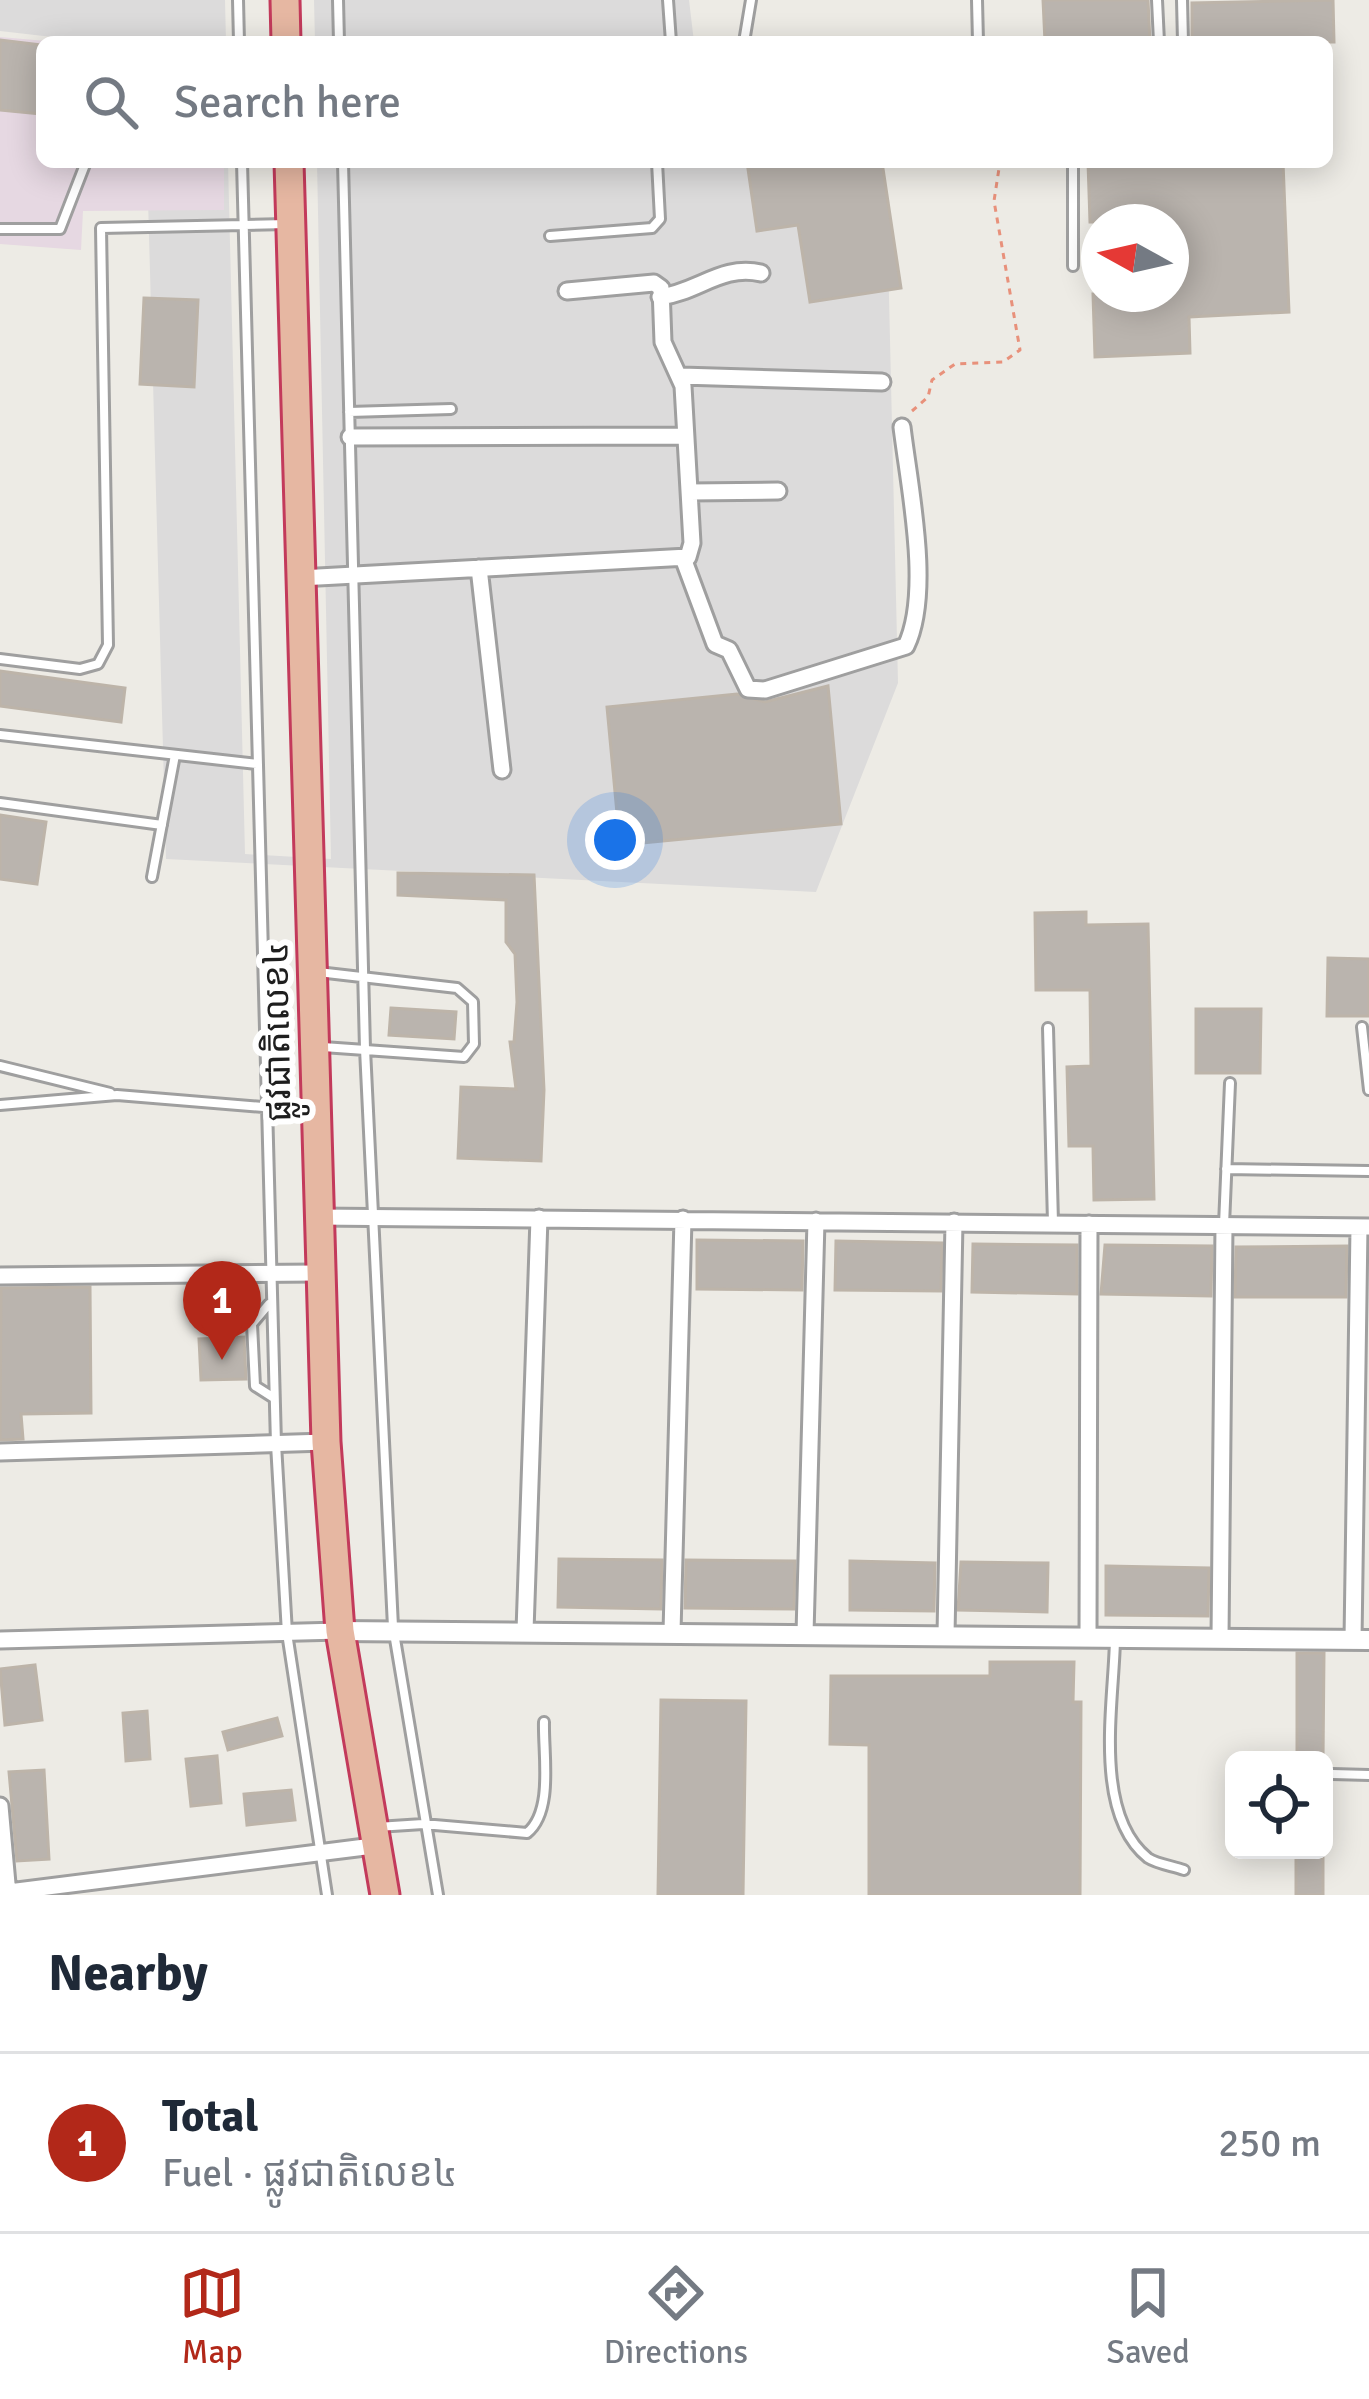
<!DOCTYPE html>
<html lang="en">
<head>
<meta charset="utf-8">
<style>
	body { margin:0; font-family:Signika,"Noto Sans Khmer",sans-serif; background:#f6f6f7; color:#1f2937 }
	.controls { position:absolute; right:36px; bottom:36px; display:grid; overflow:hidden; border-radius:18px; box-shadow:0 6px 30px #0003 }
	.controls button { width:108px; height:108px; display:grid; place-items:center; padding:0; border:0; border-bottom:3px solid #e0e1e3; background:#fff; color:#1f2937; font:60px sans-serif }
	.compass { position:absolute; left:1081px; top:204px; width:108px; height:108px; border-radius:50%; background:#fff; box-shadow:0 6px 30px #0003; rotate:278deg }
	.you { position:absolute; left:615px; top:840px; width:42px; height:42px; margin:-30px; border:9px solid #fff; border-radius:50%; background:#1a73e8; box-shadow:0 0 0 18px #1a73e833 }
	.badge { display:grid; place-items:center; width:78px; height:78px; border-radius:50%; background:#b22819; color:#fff; font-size:39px; font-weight:700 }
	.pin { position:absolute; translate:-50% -99px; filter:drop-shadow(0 3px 6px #0008) }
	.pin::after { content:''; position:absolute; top:63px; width:42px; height:36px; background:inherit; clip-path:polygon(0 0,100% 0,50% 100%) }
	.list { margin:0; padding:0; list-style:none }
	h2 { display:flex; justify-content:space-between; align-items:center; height:156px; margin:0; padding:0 48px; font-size:51px }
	h2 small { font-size:39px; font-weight:400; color:#747a83 }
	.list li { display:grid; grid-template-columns:78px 1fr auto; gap:36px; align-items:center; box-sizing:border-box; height:180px; padding:0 48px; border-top:3px solid #e0e1e3 }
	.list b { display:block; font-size:45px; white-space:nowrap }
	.list p { margin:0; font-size:39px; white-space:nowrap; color:#747a83 }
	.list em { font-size:39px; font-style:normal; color:#747a83 }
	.icon { flex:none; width:66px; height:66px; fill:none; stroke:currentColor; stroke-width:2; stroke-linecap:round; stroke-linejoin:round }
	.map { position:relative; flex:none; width:1369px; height:1895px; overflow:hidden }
	.search { position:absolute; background:#fff; box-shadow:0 6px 30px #0003; left:36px; right:36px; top:36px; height:132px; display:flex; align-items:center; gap:30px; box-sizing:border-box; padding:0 42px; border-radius:18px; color:#747a83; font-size:45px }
	.sheet { height:336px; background:#fff }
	nav { display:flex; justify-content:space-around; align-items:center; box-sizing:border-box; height:168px; border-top:3px solid #e0e1e3; background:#fff; font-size:33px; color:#747a83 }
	nav a { display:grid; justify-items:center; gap:6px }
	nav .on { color:#b22819 }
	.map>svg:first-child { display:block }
	.residential { fill:#dcdbdb }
	.industrial { fill:#e6d8e2 }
	.building { fill:#bab4ae; stroke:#bdb4a9; stroke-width:3 }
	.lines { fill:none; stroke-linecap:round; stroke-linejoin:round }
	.service-casing { stroke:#9f9f9f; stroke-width:14 }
	.minor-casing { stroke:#9f9f9f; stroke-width:21 }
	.tertiary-casing { stroke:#9f9f9f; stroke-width:24 }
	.trunk-casing { stroke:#c33a5b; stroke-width:33 }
	.path { stroke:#e8917b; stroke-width:3; stroke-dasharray:6 6; stroke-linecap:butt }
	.service { stroke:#fff; stroke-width:8 }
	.minor { stroke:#fff; stroke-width:15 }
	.tertiary { stroke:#fff; stroke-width:18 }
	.trunk { stroke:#e6b7a2; stroke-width:27 }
	.labels { text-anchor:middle; stroke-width:12; stroke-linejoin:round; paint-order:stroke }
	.street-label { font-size:36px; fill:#1e1e1e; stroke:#fff }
</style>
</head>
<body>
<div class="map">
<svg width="1369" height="1895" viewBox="0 0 1369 1895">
	<rect width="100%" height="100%" fill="#edebe5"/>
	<path class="residential" d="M0 0H225L226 42H96L0 31Z
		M314 0H689L694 42H315Z
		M147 162H228L245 854 331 859 317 162H790L888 254 898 683 816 892 166 859Z"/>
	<path class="industrial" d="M0 37 58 42H42V162H224V210L83 211 81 250 0 244Z"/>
	<path class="building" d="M1043 0H1148L1150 42H1045Z
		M1333 0 1334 42H1192V3Z
		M0 40 42 45V114L0 110Z
		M747 162H882L901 288 810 302 798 225 757 231Z
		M1088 162H1283L1289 312 1189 317 1190 353 1095 357 1093 294H1171V222H1090Z
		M144 298 198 300 194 387 140 384Z
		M0 671 125 688 121 722 0 706Z
		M828 686 841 824 620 845 607 707 737 694 765 702Z
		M0 815 46 822 37 884 0 879Z
		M398 873 534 875 544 1090 541 1161 458 1158 461 1087 516 1089 510 1042H514L517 1002 515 954 506 942V900L398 895Z
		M1086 912V925L1148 924 1154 1199 1094 1200 1093 1146H1069L1067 1067 1091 1066 1090 990H1036L1035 913Z
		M1328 958 1369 959V1016H1327Z
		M391 1008 456 1012 454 1039 389 1035Z
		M1196 1009H1261L1260 1073H1196Z
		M697 1240 803 1241 802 1290 697 1289Z
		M836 1241 942 1243 941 1291 835 1290Z
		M973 1244 1077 1245V1294L972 1292Z
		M1105 1245 1212 1246 1211 1296 1101 1294Z
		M1347 1246 1346 1297H1235L1236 1247Z
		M90 1287 91 1413 21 1414 23 1439 0 1440 1 1288Z
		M244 1337 246 1379 201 1380 199 1339Z
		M559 1559 662 1560 661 1609 558 1607Z
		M686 1560 795 1561 794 1609 685 1608Z
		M850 1561 935 1563 934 1611 850 1610Z
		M961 1562 1048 1563 1047 1612 958 1610Z
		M1106 1566 1209 1568 1208 1616 1106 1615Z
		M1297 1653H1324L1323 1760H1297Z
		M990 1662H1074L1073 1702H1081L1080 1895H869V1745L830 1744 831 1676H990Z
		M35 1665 42 1720 5 1725 0 1669Z
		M661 1700 746 1701 743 1895H658Z
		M147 1711 150 1759 126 1761 123 1713Z
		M277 1718 282 1736 228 1750 223 1732Z
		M217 1756 221 1803 191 1806 186 1759Z
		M44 1770 49 1859 17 1861 9 1772Z
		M291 1790 295 1820 247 1825 244 1794Z
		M1296 1850H1323V1895H1296Z"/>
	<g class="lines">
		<g class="service-casing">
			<path id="service" d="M238 0 239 42
				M338 0 339 42
				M668 0 671 42
				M977 0 978 42
				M1157 0 1159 42
				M1182 0 1183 42
				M744 42 751 0
				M242 162 276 1444 287 1633 327 1895
				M343 162 365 1049 393 1627 438 1895
				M0 229H60L86 162
				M550 236 652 228 660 219 657 162
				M1073 266V162
				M349 412 451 409
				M0 659 80 669 98 664 108 645 101 228 287 224
				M0 735 257 764
				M0 803 162 825
				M152 877 175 755
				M318 972 457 988 473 1002 474 1044 464 1057 323 1047
				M1362 1027 1369 1090
				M1048 1028 1053 1223
				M0 1066 110 1093
				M0 1105 117 1095 312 1111
				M1226 1169 1369 1171
				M1224 1225 1230 1083
				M269 1304 252 1324 255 1386 274 1398
				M1115 1639C1114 1702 1092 1813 1148 1858 1157 1864 1173 1866 1184 1870
				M1332 1774 1369 1775
				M377 1827 423 1824 527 1833C554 1811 543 1754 544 1722"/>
		</g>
		<g class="minor-casing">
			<path id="minor" d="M660 297C698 292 722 264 761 273
				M681 376 882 382
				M350 437 684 436
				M689 492 778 491
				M683 558 715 644 729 650 748 689 765 690 906 646C932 592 909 486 902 427
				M479 568 502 770
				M300 578 688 557 692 543 683 386 663 342 661 288 654 283 567 291
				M316 1217 1369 1227
				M0 1276 318 1273
				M0 1452 326 1442
				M525 1631 539 1218
				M672 1632 683 1219
				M805 1634 816 1221
				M946 1635 954 1222
				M1088 1637 1089 1224
				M1220 1638 1224 1225
				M0 1640 340 1631
				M1353 1640 1359 1227
				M0 1806 8 1895
				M0 1893 373 1846"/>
		</g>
		<g class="tertiary-casing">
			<path id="tertiary" d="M340 1631 1369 1640"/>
		</g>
		<g class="trunk-casing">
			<path id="trunk" d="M285 0 286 42
				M289 162 326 1442 340 1631 385 1895"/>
		</g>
		<path class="path" d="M912 411 928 397 932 380 955 364 1003 362 1020 350 994 201 1000 162"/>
		<use href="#service" class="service"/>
		<use href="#minor" class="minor"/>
		<use href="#tertiary" class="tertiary"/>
		<use href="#trunk" class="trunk"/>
	</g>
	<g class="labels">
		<g class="street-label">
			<text transform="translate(276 1032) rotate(-91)" y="13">ផ្លូវជាតិលេខ៤</text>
		</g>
	</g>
</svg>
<div class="controls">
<button><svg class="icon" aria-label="locate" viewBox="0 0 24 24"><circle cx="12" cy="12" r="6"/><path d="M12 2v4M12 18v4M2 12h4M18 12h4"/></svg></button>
</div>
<svg class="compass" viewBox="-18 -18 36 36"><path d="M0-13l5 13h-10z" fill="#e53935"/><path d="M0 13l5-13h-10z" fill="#747a83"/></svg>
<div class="you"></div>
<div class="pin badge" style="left:222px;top:1360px">1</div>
<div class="search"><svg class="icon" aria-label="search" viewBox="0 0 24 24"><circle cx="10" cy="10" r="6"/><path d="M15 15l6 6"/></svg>Search here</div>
</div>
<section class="sheet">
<h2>Nearby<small></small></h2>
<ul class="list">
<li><span class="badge">1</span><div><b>Total</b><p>Fuel · ផ្លូវជាតិលេខ៤</p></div><em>250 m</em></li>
</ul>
</section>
<nav>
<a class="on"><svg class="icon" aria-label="map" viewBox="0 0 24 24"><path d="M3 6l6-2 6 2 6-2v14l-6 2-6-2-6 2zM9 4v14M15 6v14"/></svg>Map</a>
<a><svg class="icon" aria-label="directions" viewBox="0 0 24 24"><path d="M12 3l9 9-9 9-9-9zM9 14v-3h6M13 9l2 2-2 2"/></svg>Directions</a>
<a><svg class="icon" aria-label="saved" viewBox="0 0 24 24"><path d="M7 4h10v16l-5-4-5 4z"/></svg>Saved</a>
</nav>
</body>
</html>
